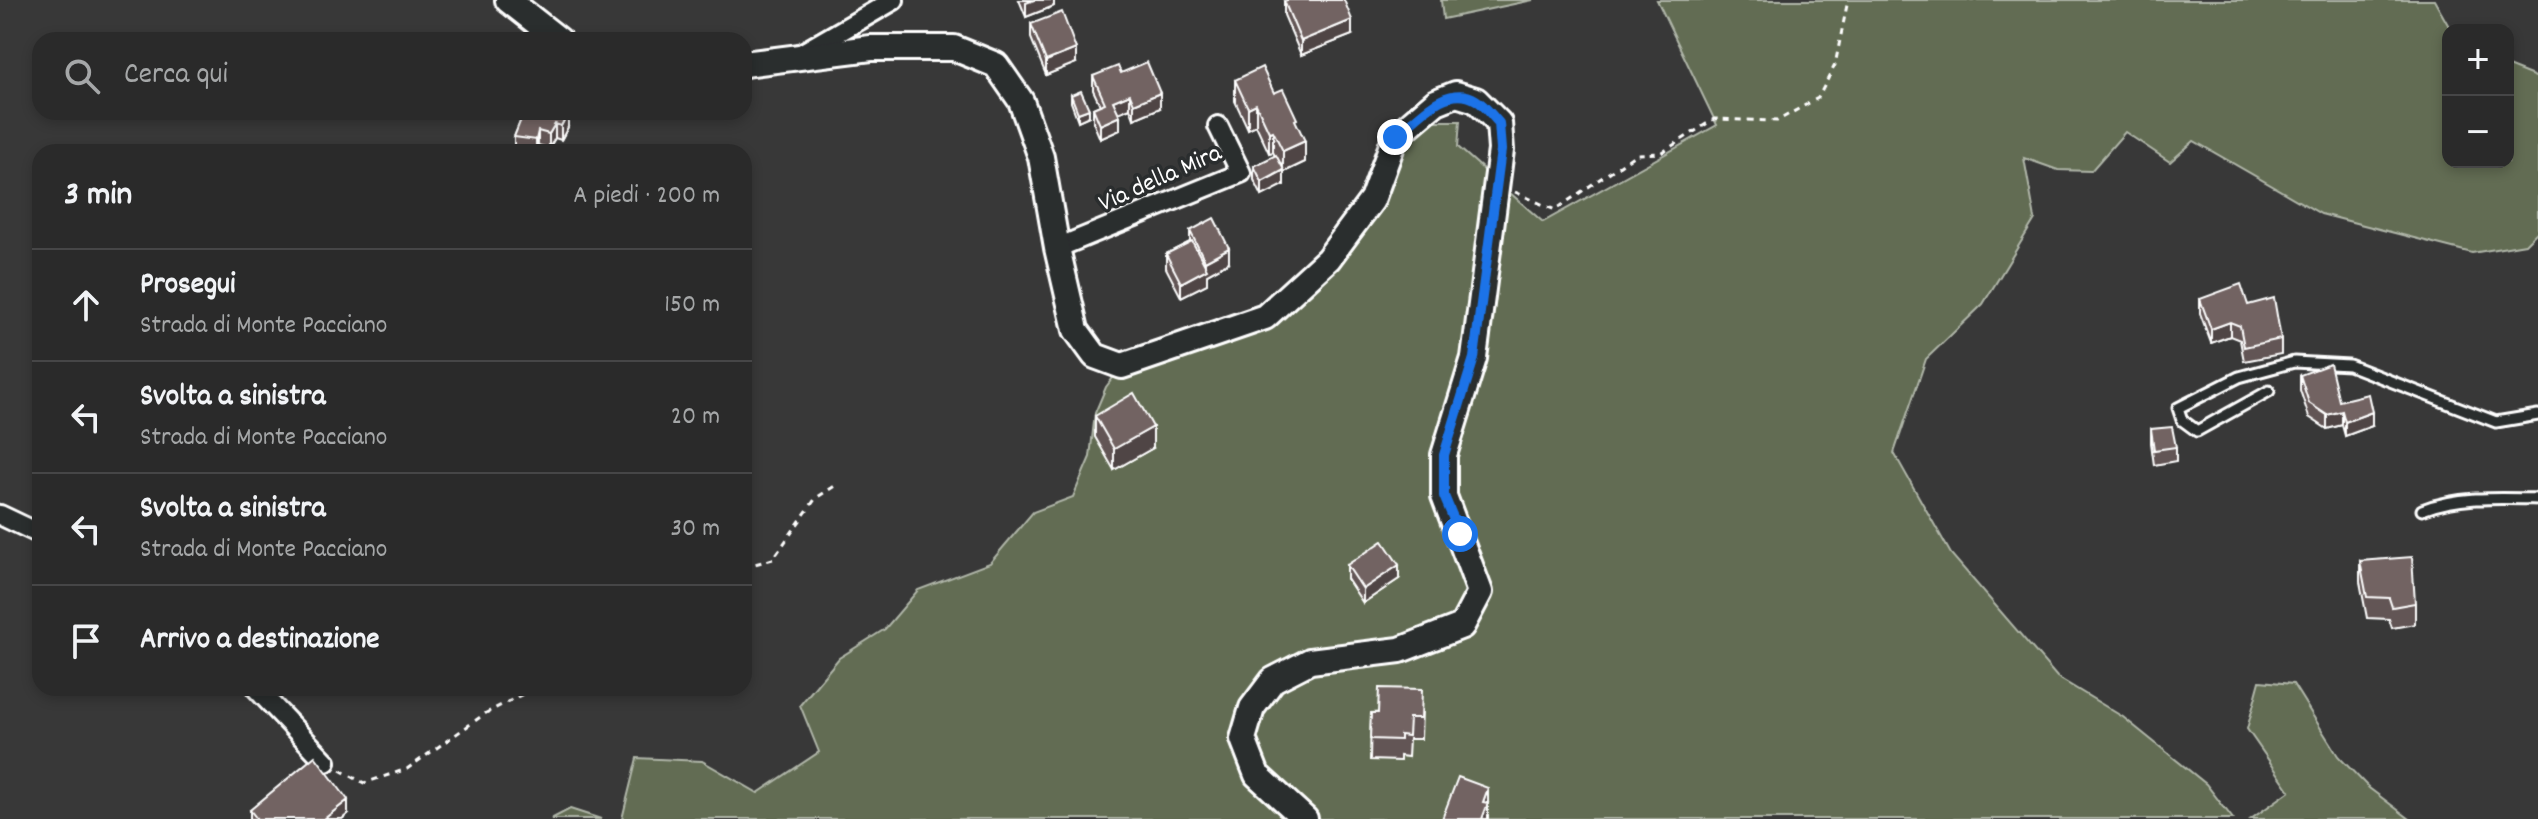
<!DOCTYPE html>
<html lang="it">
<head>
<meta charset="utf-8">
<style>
	body { margin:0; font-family:Dekko,sans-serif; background:#323232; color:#f1f3f6 }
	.controls { position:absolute; right:24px; top:24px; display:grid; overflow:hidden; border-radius:16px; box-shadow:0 4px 12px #0003 }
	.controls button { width:72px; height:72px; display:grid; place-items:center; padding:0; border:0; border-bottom:2px solid #464647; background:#2a2a2a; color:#f1f3f6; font:40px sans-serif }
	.stop { position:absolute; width:24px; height:24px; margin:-18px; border:6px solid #1a73e8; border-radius:50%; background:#fff }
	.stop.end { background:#1a73e8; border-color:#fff; box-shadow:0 2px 8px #0008 }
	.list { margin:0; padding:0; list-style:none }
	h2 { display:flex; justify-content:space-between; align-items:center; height:104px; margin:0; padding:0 32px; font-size:34px }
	h2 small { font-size:26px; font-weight:400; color:#a5a7a8 }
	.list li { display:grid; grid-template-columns:52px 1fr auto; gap:24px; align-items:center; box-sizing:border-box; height:112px; padding:0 32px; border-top:2px solid #464647 }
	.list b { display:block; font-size:30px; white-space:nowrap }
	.list p { margin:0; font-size:26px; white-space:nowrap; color:#a5a7a8 }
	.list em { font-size:26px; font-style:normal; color:#a5a7a8 }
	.icon { flex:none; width:44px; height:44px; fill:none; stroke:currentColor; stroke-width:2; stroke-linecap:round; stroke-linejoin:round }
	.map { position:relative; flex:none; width:2538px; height:819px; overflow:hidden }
	.search { position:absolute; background:#2a2a2a; box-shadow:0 4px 12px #0003; left:32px; top:32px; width:720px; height:88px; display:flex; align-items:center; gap:20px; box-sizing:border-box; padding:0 28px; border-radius:24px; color:#a5a7a8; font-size:30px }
	.panel { position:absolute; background:#2a2a2a; box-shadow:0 4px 12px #0003; left:32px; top:144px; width:720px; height:552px; border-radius:24px }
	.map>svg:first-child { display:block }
	.green { fill:#626c53; stroke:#b0b6a9; stroke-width:2 }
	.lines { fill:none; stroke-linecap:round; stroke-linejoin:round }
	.service-casing { stroke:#fff; stroke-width:15 }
	.minor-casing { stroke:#fff; stroke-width:24 }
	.tertiary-casing { stroke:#fff; stroke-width:30 }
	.path { stroke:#fff; stroke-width:3; stroke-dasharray:6 6; stroke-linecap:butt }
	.service { stroke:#2a2d2e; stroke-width:9 }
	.minor { stroke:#2a2d2e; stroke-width:18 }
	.tertiary { stroke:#2a2d2e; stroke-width:24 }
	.wall { fill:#625554; stroke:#fff; stroke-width:2 }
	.shaded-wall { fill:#504545; stroke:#fff; stroke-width:2 }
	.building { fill:#726362; stroke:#fff; stroke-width:2 }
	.route { stroke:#1a73e8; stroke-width:10 }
	.labels { text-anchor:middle; stroke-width:7; stroke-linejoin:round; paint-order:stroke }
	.street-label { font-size:26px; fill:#fff; stroke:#2a2d2e }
</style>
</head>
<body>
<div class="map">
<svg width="2538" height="819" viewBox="0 0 2538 819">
	<rect width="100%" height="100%" fill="#383838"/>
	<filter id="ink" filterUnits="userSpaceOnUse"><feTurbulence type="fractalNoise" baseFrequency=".0125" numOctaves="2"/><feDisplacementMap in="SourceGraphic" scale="16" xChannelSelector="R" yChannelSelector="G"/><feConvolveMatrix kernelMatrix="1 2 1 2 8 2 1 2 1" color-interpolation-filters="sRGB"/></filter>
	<g filter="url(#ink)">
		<path class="green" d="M1441 0H1533L1443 19Z
			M1657 0H2434L2451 30H2448V162H2508V66L2538 78V231L2525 244 2472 253 2321 214 2194 141 2170 162 2125 132 2091 171 2058 170 2024 158 2035 219 1983 304 1926 359 1894 453 1951 554 2057 677 2123 717 2206 784 2233 819H622L637 758 702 761 758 793 819 752 800 705 839 658 885 629 918 590 990 563 1033 512 1073 497 1090 457 1095 413 1106 387 1122 366 1265 317 1328 259 1395 137 1426 121H1460L1458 147 1543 222 1717 125Z
			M2260 681 2293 684 2338 756 2369 788 2410 819H2251L2290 791 2247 729Z
			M570 809 601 819H551Z"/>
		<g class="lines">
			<g class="service-casing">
				<path id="service" d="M2269 391 2197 431 2182 420 2178 408 2239 377 2294 362 2349 365 2496 422 2538 415
					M2422 510C2458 496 2499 498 2538 499"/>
			</g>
			<g class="minor-casing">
				<path id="minor" d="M799 55 894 0
					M1057 248 1241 173 1218 126
					M0 515 40 534
					M256 688 326 762"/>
			</g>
			<g class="tertiary-casing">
				<path id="tertiary" d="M508 0 559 40
					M744 64 871 48H954L996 65 1021 101 1041 157 1057 248 1076 330 1095 356 1122 366 1265 317 1328 259 1372 200 1395 137 1436 102 1456 94 1476 100 1499 123 1501 150 1474 358 1444 455V496L1480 592 1462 626 1400 650 1310 661 1273 680 1252 708 1243 739 1257 775 1305 819"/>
			</g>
			<path class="path" d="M1515 192 1555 210 1636 154 1661 153 1714 119 1777 121 1818 98 1835 65 1848 0
				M744 567 773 559 816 498 838 484
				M340 770 364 783 407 769 486 713 535 688"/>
			<use href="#service" class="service"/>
			<use href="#minor" class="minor"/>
			<use href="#tertiary" class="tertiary"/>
		</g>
		<path class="wall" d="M1019 0H1054V6L1026 17Z
			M1284 1 1352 35 1301 55 1284 15Z
			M1031 24 1076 63 1046 75 1031 38Z
			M1121 73 1160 108 1134 119 1130 108 1118 113 1120 130 1100 139 1093 122V108L1100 105 1093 90V76Z
			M1235 80 1274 93 1297 125 1305 162 1284 172V185L1262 196 1254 180V166L1275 156 1273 152 1269 153 1256 125 1248 129 1235 101Z
			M1071 95 1089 116 1078 121 1071 102Z
			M524 112 568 127 561 140 555 138 549 148 538 145 537 152 514 151V137Z
			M1190 231 1229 262 1207 274V284L1181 297 1166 268V254L1190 242Z
			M2200 299 2248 305 2281 339V354L2244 361 2240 340 2230 336 2211 343 2200 313Z
			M2300 375 2339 401 2372 426 2345 436 2342 425 2327 429 2309 417 2300 390Z
			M1095 416 1153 448 1114 470 1095 437Z
			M2151 429 2176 447V461L2154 465 2151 443Z
			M2360 561 2415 603V624L2392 628 2389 619 2367 618 2360 582Z
			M1347 565 1399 579 1363 603 1347 579Z
			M1422 710 1421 739H1409L1408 757 1400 756V761L1370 760 1371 713Z
			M250 810 348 814 342 819H250Z"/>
		<path class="shaded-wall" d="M1034 0H1054V6L1026 17V3Z
			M1352 20V35L1301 55V41Z
			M1076 49V63L1046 75V61Z
			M1160 93V108L1134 119V104Z
			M1130 94V108L1113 115V101Z
			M1256 104V125L1248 129V108Z
			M1089 109V116L1078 121V113Z
			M568 113V127L561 140V126Z
			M1120 116V130L1100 139V125Z
			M555 124V138L549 148V134Z
			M538 131V145L536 152V140Z
			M1273 131V152L1269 153V132Z
			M1305 141V162L1284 172V185L1262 196V182L1283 171V151Z
			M1229 248V262L1207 274V284L1181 297V283L1205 270V261Z
			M2230 322V336L2211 343V329Z
			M2342 411V425L2327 429V415Z
			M2372 412V426L2345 436V422Z
			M1153 427V448L1114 470V449Z
			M1399 565V579L1363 603V589Z
			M1488 788V819H1482L1483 802Z
			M348 800V814L342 819H324Z"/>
		<path class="building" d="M1287 0H1344L1352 20 1301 41 1284 1Z
			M1062 12 1076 49 1046 61 1031 24Z
			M487 35 496 40H485Z
			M1147 62 1160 93 1134 104 1130 94 1113 101 1120 116 1100 125 1093 108 1105 103 1093 76 1118 66 1121 73Z
			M1262 67 1274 93 1283 89 1297 119 1295 120 1305 141 1283 151 1273 131 1269 132 1256 104 1248 108 1235 80Z
			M1081 91 1089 109 1078 113 1071 95Z
			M524 112H566L568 113 561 126 555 124 549 134 538 131 536 140 514 137Z
			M1276 155 1284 170 1262 182 1254 166Z
			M1214 218 1229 248 1205 261 1190 231Z
			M1192 241 1207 269 1181 283 1166 254Z
			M2241 284 2248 305 2274 298 2281 339 2244 347 2240 326 2230 322 2211 329 2200 299Z
			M2330 364 2339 401 2368 394 2372 412 2345 422 2342 411 2327 415 2309 403 2300 375Z
			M1134 393 1153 427 1114 449 1095 416Z
			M2172 427 2176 447 2154 450 2151 429Z
			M1383 541 1399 565 1363 589 1347 565Z
			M2412 557 2415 603 2392 607 2389 598 2367 597 2360 561Z
			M1379 688 1422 689 1421 718H1409L1408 736 1400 735V740L1370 739 1371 713H1378Z
			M315 756 348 800 324 819H257L250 810Z
			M1458 777 1488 788 1483 802 1488 803 1482 819H1442Z"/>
	</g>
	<g class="lines" filter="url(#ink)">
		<path class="route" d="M1395 137C1416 120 1446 82 1476 100 1485 105 1492 116 1499 123L1501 150 1474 358 1444 455V496L1460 534"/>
	</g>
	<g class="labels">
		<g class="street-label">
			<text transform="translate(1159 176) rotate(-24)" y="9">Via della Mira</text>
		</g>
	</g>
</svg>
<div class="controls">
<button>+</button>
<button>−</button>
</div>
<div class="stop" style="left:1460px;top:534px"></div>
<div class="stop end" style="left:1395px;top:137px"></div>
<div class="search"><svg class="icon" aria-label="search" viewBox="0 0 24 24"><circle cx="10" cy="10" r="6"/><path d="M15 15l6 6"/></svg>Cerca qui</div>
<section class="panel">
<h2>3 min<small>A piedi · 200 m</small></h2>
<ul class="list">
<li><svg class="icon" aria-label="ahead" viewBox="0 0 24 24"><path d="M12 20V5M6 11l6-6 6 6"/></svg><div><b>Prosegui</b><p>Strada di Monte Pacciano</p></div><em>150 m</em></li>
<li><svg class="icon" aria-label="left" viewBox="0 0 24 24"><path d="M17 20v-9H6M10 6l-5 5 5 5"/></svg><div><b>Svolta a sinistra</b><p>Strada di Monte Pacciano</p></div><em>20 m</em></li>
<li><svg class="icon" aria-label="left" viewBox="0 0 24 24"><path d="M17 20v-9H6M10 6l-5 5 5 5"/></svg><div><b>Svolta a sinistra</b><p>Strada di Monte Pacciano</p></div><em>30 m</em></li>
<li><svg class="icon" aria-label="arrive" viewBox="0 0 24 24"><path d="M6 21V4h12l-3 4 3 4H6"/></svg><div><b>Arrivo a destinazione</b></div></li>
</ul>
</section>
</div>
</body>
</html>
